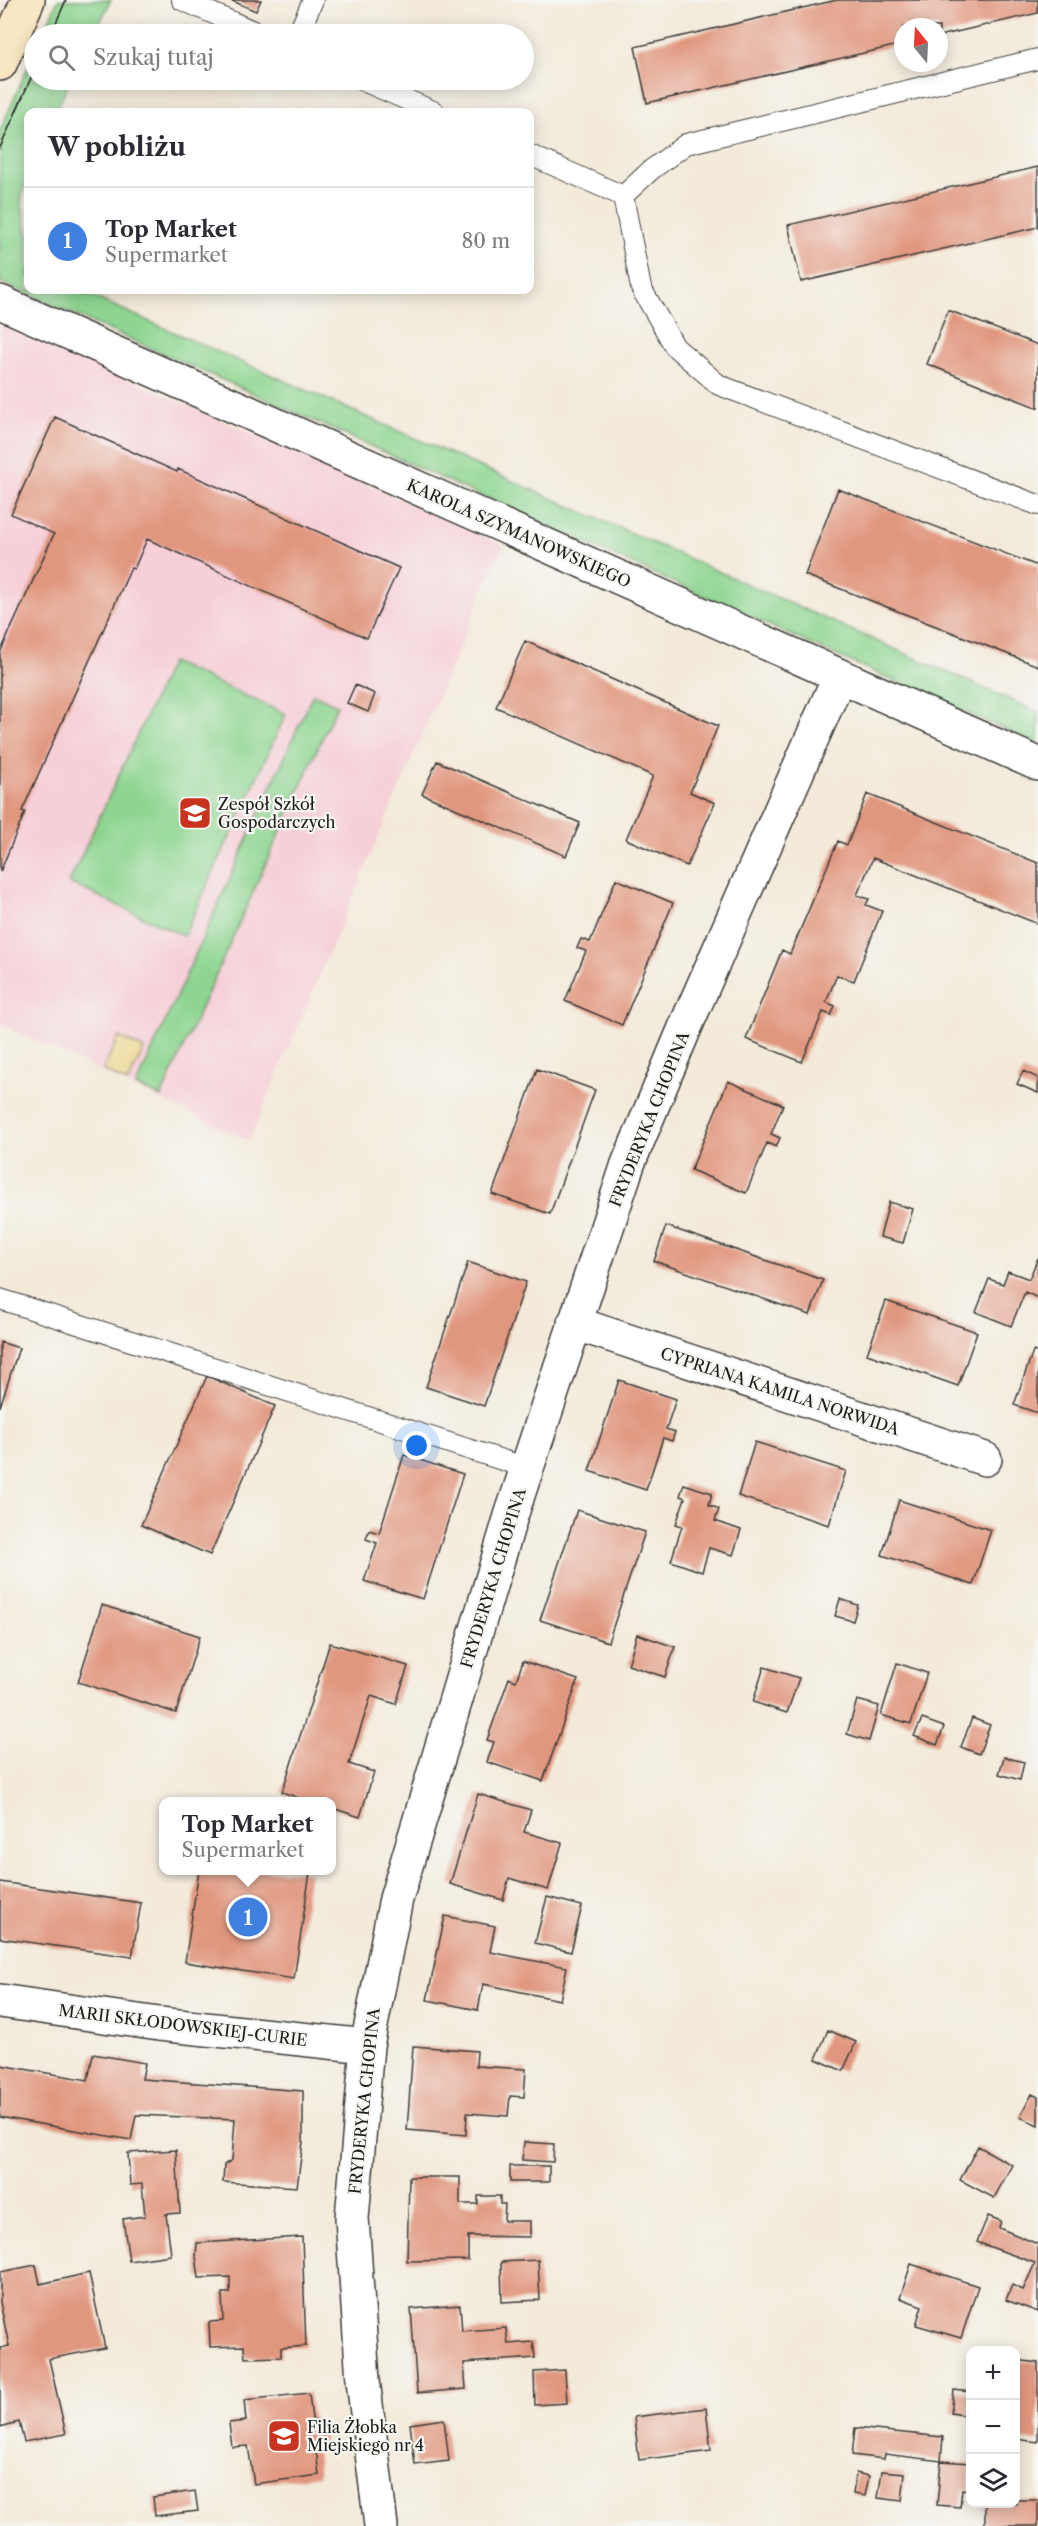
<!DOCTYPE html>
<html lang="pl">
<head>
<meta charset="utf-8">
<style>
	body { margin:0; font-family:"Libre Caslon Text",serif; background:#f2f2f3; color:#2b2b33 }
	.controls { position:absolute; right:18px; bottom:18px; display:grid; overflow:hidden; border-radius:12px; box-shadow:0 3px 15px #0003 }
	.controls button { width:54px; height:54px; display:grid; place-items:center; padding:0; border:0; border-bottom:2px solid #e1e1e2; background:#fff; color:#2b2b33; font:30px sans-serif }
	.compass { position:absolute; left:894px; top:18px; width:54px; height:54px; border-radius:50%; background:#fff; box-shadow:0 3px 15px #0003; rotate:342deg }
	.you { position:absolute; left:417px; top:1446px; width:21px; height:21px; margin:-15px; border:4px solid #fff; border-radius:50%; background:#1a73e8; box-shadow:0 0 0 9px #1a73e833 }
	.badge { display:grid; place-items:center; width:39px; height:39px; border-radius:50%; background:#b45309; color:#fff; font-size:20px; font-weight:700 }
	.pin { position:absolute; translate:-50% -50%; border:3px solid #fff; box-shadow:0 2px 6px #0006 }
	.popup { position:absolute; left:159px; top:1797px; width:177px; height:78px; box-sizing:border-box; display:grid; place-content:center; border-radius:12px; background:#fff; filter:drop-shadow(0 2px 4px #0005); font-size:20px; white-space:nowrap; color:#7c7c81 }
	.popup b { font-size:22px; color:#2b2b33 }
	.popup::after { content:''; position:absolute; left:50%; top:100%; margin-left:-12px; border:12px solid transparent; border-top-color:#fff }
	.list { margin:0; padding:0; list-style:none }
	h2 { display:flex; justify-content:space-between; align-items:center; height:78px; margin:0; padding:0 24px; font-size:26px }
	h2 small { font-size:20px; font-weight:400; color:#7c7c81 }
	.list li { display:grid; grid-template-columns:39px 1fr auto; gap:18px; align-items:center; box-sizing:border-box; height:108px; padding:0 24px; border-top:2px solid #e1e1e2 }
	.list b { display:block; font-size:22px; white-space:nowrap }
	.list p { margin:0; font-size:20px; white-space:nowrap; color:#7c7c81 }
	.list em { font-size:20px; font-style:normal; color:#7c7c81 }
	.icon { flex:none; width:33px; height:33px; fill:none; stroke:currentColor; stroke-width:2; stroke-linecap:round; stroke-linejoin:round }
	.map { position:relative; flex:none; width:1038px; height:2526px; overflow:hidden }
	.search { position:absolute; background:#fff; box-shadow:0 3px 15px #0003; left:24px; top:24px; width:510px; height:66px; display:flex; align-items:center; gap:15px; box-sizing:border-box; padding:0 21px; border-radius:33px; color:#7c7c81; font-size:22px }
	.panel { position:absolute; background:#fff; box-shadow:0 3px 15px #0003; left:24px; top:108px; width:510px; height:186px; border-radius:12px }
	.map>svg:first-child { display:block }
	.built { fill:#f6cfd7 }
	.green { fill:#8dd590; stroke:#547856; stroke-width:1.5 }
	.sand { fill:#eeda9e; stroke:#857b5d; stroke-width:1.5 }
	.building { fill:#e1977f }
	.lines { fill:none; stroke-linecap:round; stroke-linejoin:round }
	.lane-casing { stroke:#3c3b38; stroke-width:22 }
	.street-casing { stroke:#3c3b38; stroke-width:36 }
	.secondary-casing { stroke:#3c3b38; stroke-width:36 }
	.lane { stroke:#fff; stroke-width:20 }
	.street { stroke:#fff; stroke-width:33 }
	.secondary { stroke:#f9e7c3; stroke-width:33 }
	.tram { stroke:#1c1c1c; stroke-width:1.5 }
	.labels { text-anchor:middle; stroke-width:4.5; stroke-linejoin:round; paint-order:stroke }
	.street-label { font-size:16px; fill:#1c1c1c; stroke:#f6f6f2 }
	.poi-label { font-size:16px; fill:#1c1c1c; stroke:#f6f6f2; text-anchor:start }
</style>
</head>
<body>
<div class="map">
<svg width="1038" height="2526" viewBox="0 0 1038 2526">
	<rect width="100%" height="100%" fill="#f6f6f2"/>
	<filter id="ink" filterUnits="userSpaceOnUse"><feTurbulence type="fractalNoise" baseFrequency=".0167" numOctaves="2"/><feDisplacementMap in="SourceGraphic" scale="12" xChannelSelector="R" yChannelSelector="G"/><feConvolveMatrix kernelMatrix="1 2 1 2 8 2 1 2 1" color-interpolation-filters="sRGB"/></filter>
	<filter id="wash" filterUnits="userSpaceOnUse"><feTurbulence type="fractalNoise" baseFrequency=".008" numOctaves="4" result="noise"/><feDisplacementMap in="SourceGraphic" scale="24" xChannelSelector="R" yChannelSelector="G"/><feGaussianBlur stdDeviation="1.35" result="paint"/><feColorMatrix in="noise" values="0 0 0 0 0 0 0 0 0 0 0 0 0 0 0 0 0 1.4 0 .05"/><feComposite in="paint" operator="in"/></filter>
	<g filter="url(#wash)">
		<rect width="100%" height="100%" fill="#f3eada"/>
		<path class="built" d="M0 322 503 545 249 1141 0 1024Z"/>
		<path class="green" d="M58 0H111L94 34H43Z
			M34 53V80H71L55 112H28V165L21 201 28 237V290H78L1038 712V744L808 643 241 388 0 282V131Z
			M171 662 286 714 184 936 69 883Z
			M313 694 337 705 161 1097 136 1086Z"/>
		<path class="sand" d="M119 1037 144 1049 127 1083 103 1070Z"/>
		<g id="blocks">
			<path class="building" d="M230 0H261L256 11Z
				M837 0H1038V13L939 36V27H903V44L647 103 635 47Z
				M1038 167V227L801 282 788 225Z
				M948 310 1038 345V408L927 364Z
				M55 417 177 472 178 469 399 568 367 638 147 539 134 569 131 568 22 811 25 812 0 872V653L54 534 11 514Z
				M838 489 1038 566V666L805 575Z
				M525 641 718 726 690 792 715 803 687 866 626 839 653 776 496 707Z
				M355 685 375 694 368 712 347 703Z
				M437 761 580 823 566 856 422 794Z
				M867 794 1038 863V924L873 858 857 895 869 899 866 905 882 911 854 981 837 975 826 1002 835 1006 831 1015 823 1012 802 1062 746 1039 782 950 790 954 838 841 847 845Z
				M616 879 673 903 622 1025 565 1001 586 951 577 948 581 939 590 942Z
				M537 1069 595 1090 550 1214 492 1194Z
				M1023 1071 1038 1078V1093L1017 1084Z
				M728 1081 783 1105 771 1134 780 1138 776 1147 767 1143 746 1193 691 1170Z
				M889 1202 913 1209 903 1243 880 1237Z
				M666 1226 823 1280 810 1315 654 1261Z
				M1038 1258V1298L1025 1292 1011 1326 976 1312 989 1279 1003 1284 1008 1271 1029 1279Z
				M468 1262 526 1282 484 1406 426 1387Z
				M886 1301 977 1332 958 1386 867 1354Z
				M0 1342 19 1348 0 1407Z
				M1033 1351 1038 1353V1413L1014 1405Z
				M207 1376 275 1406 210 1555 141 1525Z
				M619 1380 676 1399 666 1429 675 1432 672 1441 663 1438 646 1490 589 1471Z
				M755 1442 846 1471 829 1525 738 1496Z
				M404 1455 463 1474 423 1599 364 1581 377 1543 366 1539 369 1530 379 1533Z
				M684 1484 712 1493 709 1505 719 1509 715 1521 741 1530 733 1555 709 1548 702 1572 671 1561 682 1526 676 1524 685 1498 680 1496Z
				M899 1500 991 1530 973 1585 882 1555Z
				M577 1510 645 1532 608 1642 540 1620Z
				M840 1599 858 1605 853 1621 835 1616Z
				M102 1605 200 1636 176 1713 78 1682Z
				M637 1634 675 1647 665 1677 628 1665Z
				M330 1643 408 1666 396 1704 371 1696 349 1764 374 1772 360 1817 332 1808V1802H310L282 1792Z
				M523 1661 578 1680 543 1781 487 1762 494 1742 487 1740 509 1678 516 1681Z
				M897 1663 927 1673 911 1724 881 1715Z
				M764 1667 799 1678 787 1713 753 1702Z
				M857 1700 879 1706 869 1741 847 1734Z
				M972 1718 990 1725 979 1754 961 1747Z
				M922 1719 944 1727 937 1745 914 1736Z
				M1004 1757 1024 1762 1020 1780 999 1774Z
				M478 1794 531 1810 524 1832 562 1843 548 1890 509 1878 503 1900 450 1884Z
				M199 1870 310 1872 294 1979 185 1962Z
				M0 1882 141 1903 132 1957 0 1938Z
				M547 1897 582 1906 571 1952 535 1943Z
				M445 1916 495 1926 490 1952 567 1967 560 2000 483 1984 478 2010 427 2000Z
				M828 2030 856 2042 843 2071 816 2059Z
				M413 2046 477 2051 476 2066 526 2069 524 2097 510 2096 508 2116 467 2113 466 2135 407 2130Z
				M93 2054 145 2063 142 2079 303 2091V2142L297 2187 223 2182 224 2165 232 2160 235 2119 136 2115 131 2140 0 2117V2065L88 2080Z
				M1032 2094 1038 2097V2125L1020 2117Z
				M524 2142 554 2144 553 2162 522 2160Z
				M978 2146 1012 2165 994 2198 960 2180Z
				M176 2150 180 2213 166 2214 171 2255 129 2261 123 2219 145 2216 142 2184 130 2185 128 2153Z
				M510 2166H549V2182H510Z
				M409 2177H460V2204H478V2196H500V2204H505L504 2221H530V2237L468 2236V2260L407 2261Z
				M988 2216 1001 2221 999 2228 1038 2244V2312L1006 2300 1012 2285 1023 2290 1035 2263 977 2242Z
				M302 2237 306 2346 281 2348V2357L245 2358 244 2346 210 2347 209 2322 223 2321 222 2293H230V2277L199 2278 196 2256 197 2243Z
				M538 2260 540 2300 502 2302 501 2262Z
				M911 2264 978 2286 961 2338 916 2325 922 2306 900 2298Z
				M36 2265 40 2284 89 2273 105 2348 49 2359 66 2434 24 2442 19 2422 0 2427V2348L9 2346 0 2302V2272Z
				M460 2305 462 2331 506 2328 508 2344 533 2342 535 2358 464 2363 466 2389 417 2393 411 2309Z
				M1016 2360 1038 2363V2442L1016 2439Z
				M565 2370 567 2403 535 2405 534 2372Z
				M954 2390 970 2392V2416L951 2413Z
				M309 2393 312 2419 322 2426 324 2441 316 2450 319 2475 254 2484 248 2446 232 2447 229 2423 246 2421 244 2400Z
				M706 2408 711 2451 639 2460 634 2417Z
				M444 2419 449 2461 415 2465 410 2424Z
				M855 2428 943 2437 941 2461 885 2454 884 2459 852 2455Z
				M941 2461 970 2463V2490L962 2489 960 2507 937 2505Z
				M882 2471 905 2473 902 2501 878 2498Z
				M856 2473 869 2476 865 2496 853 2494Z
				M195 2491 198 2511 155 2516 153 2497Z
				M1016 2500H1038V2526H985V2504H1016Z"/>
		</g>
	</g>
	<g filter="url(#ink)">
		<use href="#blocks" fill-opacity="0" stroke="#3c3b38" stroke-width="1.5"/>
		<g class="lines">
			<g class="lane-casing">
				<path id="lane" d="M182 0 260 34
					M298 34 313 0
					M361 80 435 112
					M530 155 623 196
					M623 196 641 288 675 347 719 385 1038 505
					M623 196 651 170 686 144 1038 59
					M0 1299 527 1468"/>
			</g>
			<g class="street-casing">
				<path id="street" d="M0 302 1038 764
					M574 1323 985 1459
					M0 2001 159 2024 367 2046
					M381 2526 363 2380 352 2218 367 2046 396 1899 511 1516 628 1164 687 1023 839 677"/>
			</g>
			<g class="secondary-casing">
				<path id="secondary" d="M0 64 28 0"/>
			</g>
			<use href="#lane" class="lane"/>
			<use href="#street" class="street"/>
			<use href="#secondary" class="secondary"/>
			<path class="tram" d="M51 34 66 0
				M0 148 34 71"/>
		</g>
	</g>
	<defs>
		<g id="school-square" transform="scale(1.725)"><rect x="-9" y="-9" width="18" height="18" rx="4" fill="#c8321e" stroke="#f6f6f2"/><path d="M0-5L7-2L0 1L-7-2ZM-4 1L0 2.5L4 1V4Q0 6-4 4Z" fill="#fff"/></g>
	</defs>
	<g fill-rule="evenodd">
		<use href="#school-square" x="195" y="813"/>
		<use href="#school-square" x="284" y="2436"/>
	</g>
	<g class="labels">
		<g class="street-label">
			<text transform="translate(519 533) rotate(24)" y="6">KAROLA SZYMANOWSKIEGO</text>
			<text transform="translate(649 1119) rotate(-68)" y="6">FRYDERYKA CHOPINA</text>
			<text transform="translate(780 1391) rotate(18)" y="6">CYPRIANA KAMILA NORWIDA</text>
			<text transform="translate(493 1578) rotate(-73)" y="6">FRYDERYKA CHOPINA</text>
			<text transform="translate(183 2025) rotate(7)" y="6">MARII SKŁODOWSKIEJ-CURIE</text>
			<text transform="translate(364 2101) rotate(-84)" y="6">FRYDERYKA CHOPINA</text>
		</g>
		<g class="poi-label">
			<text x="218" y="810">Zespół Szkół<tspan x="218" dy="18">Gospodarczych</tspan></text>
			<text x="307" y="2433">Filia Żłobka<tspan x="307" dy="18">Miejskiego nr 4</tspan></text>
		</g>
	</g>
</svg>
<div class="controls">
<button>+</button>
<button>−</button>
<button><svg class="icon" aria-label="layers" viewBox="0 0 24 24"><path d="M12 4l9 5-9 5-9-5zM3 14l9 5 9-5"/></svg></button>
</div>
<svg class="compass" viewBox="-18 -18 36 36"><path d="M0-13l5 13h-10z" fill="#e53935"/><path d="M0 13l5-13h-10z" fill="#7c7c81"/></svg>
<div class="you"></div>
<div class="pin badge" style="left:248px;top:1917px;background:#3f7fe0">1</div>
<div class="popup"><b>Top Market</b>Supermarket</div>
<div class="search"><svg class="icon" aria-label="search" viewBox="0 0 24 24"><circle cx="10" cy="10" r="6"/><path d="M15 15l6 6"/></svg>Szukaj tutaj</div>
<section class="panel">
<h2>W pobliżu<small></small></h2>
<ul class="list">
<li><span class="badge" style="background:#3f7fe0">1</span><div><b>Top Market</b><p>Supermarket</p></div><em>80 m</em></li>
</ul>
</section>
</div>
</body>
</html>
